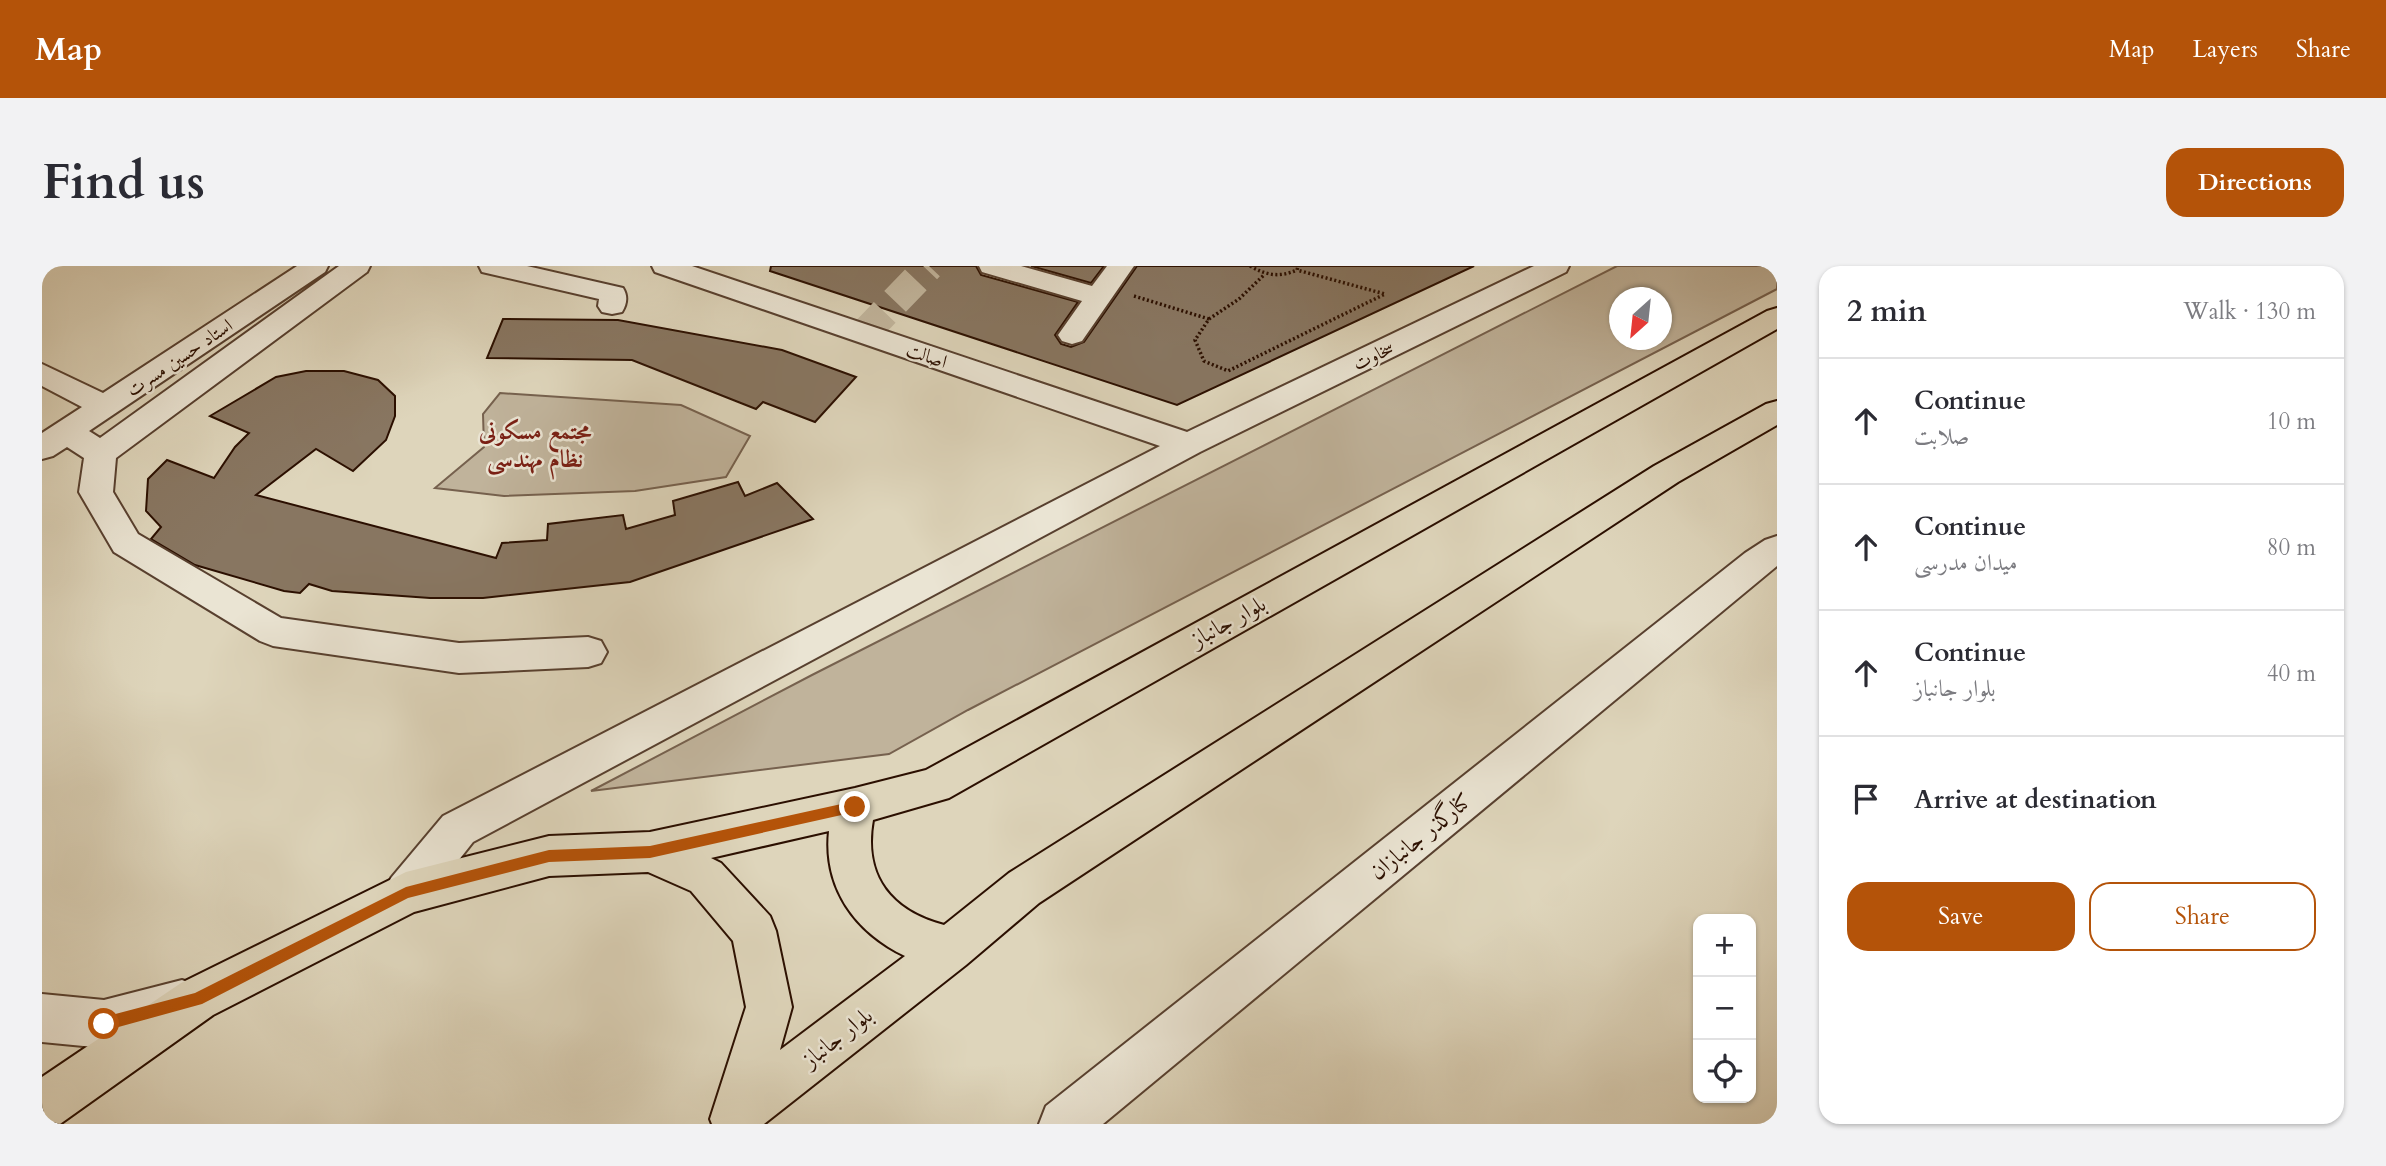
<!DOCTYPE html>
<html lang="en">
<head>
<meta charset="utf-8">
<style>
	body { margin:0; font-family:Cardo,Amiri,serif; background:#f2f2f3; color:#2b2b33 }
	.controls { position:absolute; right:21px; bottom:21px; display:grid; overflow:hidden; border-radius:14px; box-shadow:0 2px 5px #0004 }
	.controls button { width:63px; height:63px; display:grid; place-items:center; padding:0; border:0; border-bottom:2px solid #e1e1e2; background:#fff; color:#2b2b33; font:35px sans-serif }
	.compass { position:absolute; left:1567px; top:21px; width:63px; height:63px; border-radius:50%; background:#fff; box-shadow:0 2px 5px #0004; rotate:207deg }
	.stop { position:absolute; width:21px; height:21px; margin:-16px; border:5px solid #b45309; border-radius:50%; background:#fff }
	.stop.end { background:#b45309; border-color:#fff; box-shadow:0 2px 7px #0008 }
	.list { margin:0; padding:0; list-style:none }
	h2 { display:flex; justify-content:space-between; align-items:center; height:91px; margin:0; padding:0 28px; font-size:30px }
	h2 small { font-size:23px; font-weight:400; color:#7c7c81 }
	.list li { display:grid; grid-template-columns:46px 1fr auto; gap:21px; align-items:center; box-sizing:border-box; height:126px; padding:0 28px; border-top:2px solid #e1e1e2 }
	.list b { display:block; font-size:26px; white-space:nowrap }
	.list p { margin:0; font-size:23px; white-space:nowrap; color:#7c7c81 }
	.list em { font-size:23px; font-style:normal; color:#7c7c81 }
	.actions { display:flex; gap:14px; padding:21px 28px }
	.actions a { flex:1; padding:16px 0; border:2px solid #b45309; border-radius:21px; text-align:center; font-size:24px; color:#b45309 }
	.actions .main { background:#b45309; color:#fff }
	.icon { flex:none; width:38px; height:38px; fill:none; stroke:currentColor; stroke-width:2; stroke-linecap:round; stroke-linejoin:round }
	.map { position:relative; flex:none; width:1735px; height:858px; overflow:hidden; border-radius:21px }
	header { display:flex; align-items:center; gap:42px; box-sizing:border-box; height:98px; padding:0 35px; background:#b45309; color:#fff }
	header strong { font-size:33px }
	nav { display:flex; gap:38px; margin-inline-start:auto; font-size:24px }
	.intro { display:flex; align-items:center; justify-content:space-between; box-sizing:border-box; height:168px; padding:0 42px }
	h1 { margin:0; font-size:49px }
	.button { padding:18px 32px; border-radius:21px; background:#b45309; color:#fff; font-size:24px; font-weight:700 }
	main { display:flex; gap:42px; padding:0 42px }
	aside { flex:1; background:#fff; border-radius:21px; box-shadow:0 2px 5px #0004 }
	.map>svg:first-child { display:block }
	.green { fill:#c0b39b; stroke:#76614e; stroke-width:2; fill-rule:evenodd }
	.building { fill:#887661; stroke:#2b0f00; stroke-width:2 }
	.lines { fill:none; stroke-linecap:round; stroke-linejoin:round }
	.minor-tunnel { stroke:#c3b79f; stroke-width:30; stroke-dasharray:30 15; stroke-linecap:butt }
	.minor-casing { stroke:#58402f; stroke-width:4 }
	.major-casing { stroke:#2b0f00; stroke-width:4 }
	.path { stroke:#2b0f00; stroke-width:3.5; stroke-dasharray:2 2.5; stroke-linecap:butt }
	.minor { fill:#eae4d3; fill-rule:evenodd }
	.major { fill:#ded5bb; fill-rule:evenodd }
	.route { fill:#b45309 }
	.labels { text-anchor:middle; stroke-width:5; stroke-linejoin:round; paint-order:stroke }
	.far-street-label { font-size:19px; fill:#2b0f00; stroke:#eae4d3 }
	.street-label { font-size:23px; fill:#2b0f00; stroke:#eae4d3 }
	.neighbourhood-label { font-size:24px; font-weight:bold; fill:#7a1f14; stroke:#eae4d3 }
</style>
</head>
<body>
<header>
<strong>Map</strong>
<nav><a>Map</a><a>Layers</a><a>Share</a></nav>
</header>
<div class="intro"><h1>Find us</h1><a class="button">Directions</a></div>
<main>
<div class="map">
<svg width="1735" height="858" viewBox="0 0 1735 858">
	<rect width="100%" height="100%" fill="#ded5bb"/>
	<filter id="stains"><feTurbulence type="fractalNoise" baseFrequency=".00286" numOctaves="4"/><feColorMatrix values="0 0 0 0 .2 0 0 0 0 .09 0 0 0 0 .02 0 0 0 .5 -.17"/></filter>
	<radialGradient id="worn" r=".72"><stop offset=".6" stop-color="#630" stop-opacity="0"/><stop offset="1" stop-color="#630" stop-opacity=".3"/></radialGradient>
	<path class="green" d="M1575 0H1735V23L926 444 847 488 549 525 770 409ZM1577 32H1619V74H1577Z
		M458 127 639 139 708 170 684 211 593 225 462 230 393 222 442 181 441 148Z"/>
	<path class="building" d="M729 0H934L939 9 1036 36 1013 69 1019 78 1029 81 1042 76 1095 0H1432L1135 139 728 5Z
		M989 0H1062L1049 17Z
		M461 53 576 54 740 84 814 111 773 156 721 136 714 143 590 94 445 92Z
		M264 105H302L336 114 353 130V150L344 174 311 205 274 183 214 229 454 292 460 277 505 274 506 258 581 249 584 263 633 249 631 235 696 216 703 230 735 217 771 253 588 316 441 332H388L290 325 267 318 258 327 242 325 153 299 109 273 119 261 104 245 106 213 125 194 172 212 193 181 207 167 168 150 234 111Z"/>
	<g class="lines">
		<path class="minor-tunnel" d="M822 68 887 0"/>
		<g class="minor-casing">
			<path id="minor" d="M255 0H286L283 6 47 165 58 172 297 0H328L325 6 74 192 71 226 96 268 239 352 417 377 546 371 559 375 565 386 559 397 546 401 417 407 231 380 218 375 72 286 37 226 42 192 25 181 11 190 0 193V167L40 141 0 120V98L61 127Z
				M437 0H485L581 22C586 30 585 38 580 46L570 48 560 46 556 40 557 33 440 6Z
				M610 0H650L1145 166 1492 0H1527L1524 6 1158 186 431 576 379 642 364 648 349 642 342 627 349 612 401 550 1118 180 613 6Z
				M937 0H979L1050 20 1065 0H1092L1040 75 1030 78 1020 75 1016 69 1040 35 940 6Z
				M1735 270V300L1061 858H997L1004 840 1703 287 1723 274Z
				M140 714 157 720 163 737 157 754 62 782 0 776V728L62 734Z"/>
		</g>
		<g class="major-casing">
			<path id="major" d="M1735 42V63L907 532 831 554C821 610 849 645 902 659L967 607 1612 200 1724 138 1735 135V159L1636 216 997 637 924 699 722 858H670L668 853 704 741 691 675 649 625 606 606 507 610 372 646 171 749 18 858H0V811L139 717 364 606 507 570 608 566 813 522 884 504 1725 45ZM787 565C781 622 813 666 863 690L738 784 750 741 734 665 728 650 679 597 669 592Z"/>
		</g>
		<path class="path" d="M1208 0C1224 9 1237 12 1255 4L1256 0
			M1092 30 1167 53 1153 74 1162 95 1186 105 1343 28 1255 4
			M1167 53 1197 33 1222 9"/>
		<use href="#minor" class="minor"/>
		<use href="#major" class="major"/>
	</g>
	<path class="route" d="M813 535 819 541 813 546 608 592 507 596 366 632 160 738 62 765 55 758 62 751 153 727 364 621 507 584 608 580Z"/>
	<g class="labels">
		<g class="far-street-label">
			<text transform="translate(885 89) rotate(19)" y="7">اصالت</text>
			<text transform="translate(1331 89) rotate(-26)" y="7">سخاوت</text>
			<text transform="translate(137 91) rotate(-34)" y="7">استاد حسین مسرت</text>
		</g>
		<g class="street-label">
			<text transform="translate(1186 355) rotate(-29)" y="8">بلوار جانباز</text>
			<text transform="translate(1378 570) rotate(-39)" y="8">کنارگذر جانبازان</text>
			<text transform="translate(795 771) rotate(-38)" y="8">بلوار جانباز</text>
		</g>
		<g class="neighbourhood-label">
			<text x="493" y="173">مجتمع مسکونی<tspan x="493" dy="28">نظام مهندسی</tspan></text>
		</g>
	</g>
	<rect width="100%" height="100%" filter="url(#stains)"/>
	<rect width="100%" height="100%" fill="url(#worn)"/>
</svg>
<div class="controls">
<button>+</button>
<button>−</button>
<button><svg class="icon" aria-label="locate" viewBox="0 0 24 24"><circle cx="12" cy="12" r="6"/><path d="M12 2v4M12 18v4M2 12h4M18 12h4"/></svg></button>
</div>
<svg class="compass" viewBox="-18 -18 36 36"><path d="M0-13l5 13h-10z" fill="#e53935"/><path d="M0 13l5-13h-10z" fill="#7c7c81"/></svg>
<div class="stop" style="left:62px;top:758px"></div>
<div class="stop end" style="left:813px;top:541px"></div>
</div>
<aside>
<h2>2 min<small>Walk · 130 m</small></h2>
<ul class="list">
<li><svg class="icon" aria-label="ahead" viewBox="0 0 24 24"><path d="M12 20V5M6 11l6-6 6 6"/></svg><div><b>Continue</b><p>صلابت</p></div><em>10 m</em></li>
<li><svg class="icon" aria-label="ahead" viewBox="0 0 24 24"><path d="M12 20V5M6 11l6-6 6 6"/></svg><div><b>Continue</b><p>میدان مدرسی</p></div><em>80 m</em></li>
<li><svg class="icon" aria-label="ahead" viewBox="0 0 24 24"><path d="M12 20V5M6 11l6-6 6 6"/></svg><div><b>Continue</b><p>بلوار جانباز</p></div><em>40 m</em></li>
<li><svg class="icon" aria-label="arrive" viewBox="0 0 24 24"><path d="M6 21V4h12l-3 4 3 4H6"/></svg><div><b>Arrive at destination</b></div></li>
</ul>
<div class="actions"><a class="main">Save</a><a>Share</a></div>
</aside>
</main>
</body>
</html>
